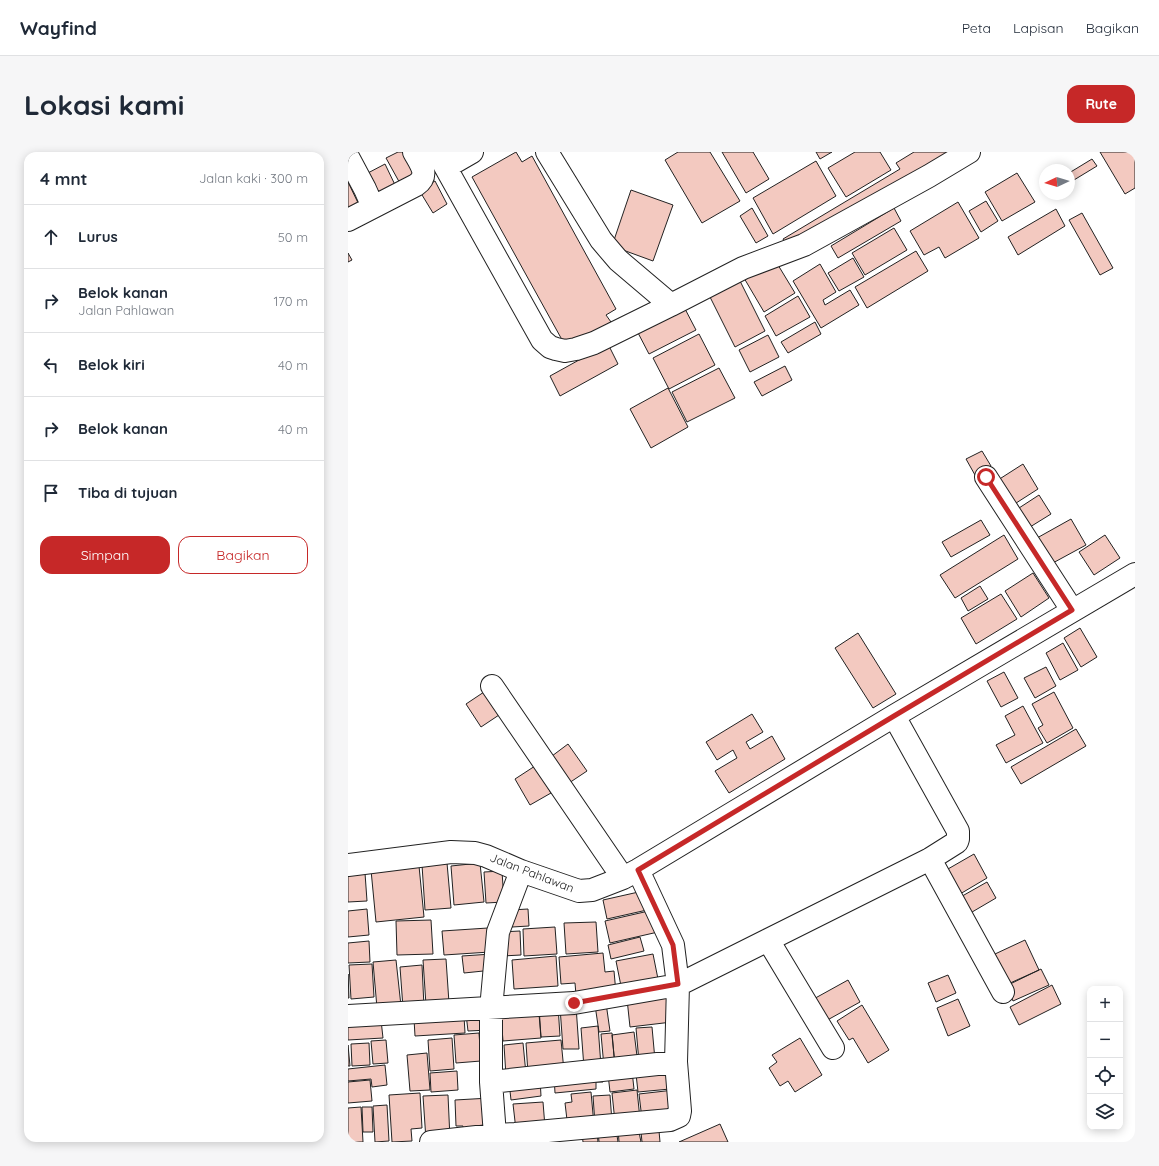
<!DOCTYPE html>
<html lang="id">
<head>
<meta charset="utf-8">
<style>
	body { margin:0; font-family:Quicksand,sans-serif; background:#f6f6f7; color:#1f2937 }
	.controls { position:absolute; right:12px; bottom:12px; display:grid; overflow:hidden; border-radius:8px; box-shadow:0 2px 10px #0003 }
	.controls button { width:36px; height:36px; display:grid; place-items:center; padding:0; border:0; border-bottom:1px solid #e0e1e3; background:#fff; color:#1f2937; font:20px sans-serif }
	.compass { position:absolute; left:691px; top:12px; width:36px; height:36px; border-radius:50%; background:#fff; box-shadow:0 2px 10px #0003; rotate:266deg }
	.stop { position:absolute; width:12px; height:12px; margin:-9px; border:3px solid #c62828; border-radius:50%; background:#fff }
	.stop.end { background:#c62828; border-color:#fff; box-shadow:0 1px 4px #0008 }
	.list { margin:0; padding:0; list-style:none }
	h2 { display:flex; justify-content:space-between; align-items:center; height:52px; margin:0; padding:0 16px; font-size:17px }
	h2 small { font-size:13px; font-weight:400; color:#747a83 }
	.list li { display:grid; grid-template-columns:26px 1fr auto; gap:12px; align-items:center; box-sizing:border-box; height:64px; padding:0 16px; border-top:1px solid #e0e1e3 }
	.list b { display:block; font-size:15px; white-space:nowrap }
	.list p { margin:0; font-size:13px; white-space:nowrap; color:#747a83 }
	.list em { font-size:13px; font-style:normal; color:#747a83 }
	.actions { display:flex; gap:8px; padding:12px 16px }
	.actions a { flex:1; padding:9px 0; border:1px solid #c62828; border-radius:12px; text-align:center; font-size:14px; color:#c62828 }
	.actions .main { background:#c62828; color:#fff }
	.icon { flex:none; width:22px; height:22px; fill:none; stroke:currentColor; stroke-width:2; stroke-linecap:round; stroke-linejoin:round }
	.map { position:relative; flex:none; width:787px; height:990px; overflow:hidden; border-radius:12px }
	header { display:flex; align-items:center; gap:24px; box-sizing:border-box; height:56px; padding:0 20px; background:#fff; border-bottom:1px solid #e0e1e3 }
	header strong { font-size:19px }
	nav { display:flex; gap:22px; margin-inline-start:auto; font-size:14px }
	.intro { display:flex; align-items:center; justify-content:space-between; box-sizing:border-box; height:96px; padding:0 24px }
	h1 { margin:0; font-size:28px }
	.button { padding:10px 18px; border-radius:12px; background:#c62828; color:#fff; font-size:14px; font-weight:700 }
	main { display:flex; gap:24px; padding:0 24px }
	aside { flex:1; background:#fff; border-radius:12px; box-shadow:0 2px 10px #0003 }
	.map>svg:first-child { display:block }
	.building { fill:#f3c9c0; stroke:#222 }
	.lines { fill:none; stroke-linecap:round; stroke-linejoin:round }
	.minor-casing { stroke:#222; stroke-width:24 }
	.minor { stroke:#fff; stroke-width:22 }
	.route { stroke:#c62828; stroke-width:5 }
	.labels { text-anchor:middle; stroke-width:3; stroke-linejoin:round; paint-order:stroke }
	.street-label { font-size:12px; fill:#222; stroke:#fff }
</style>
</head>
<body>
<header>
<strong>Wayfind</strong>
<nav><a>Peta</a><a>Lapisan</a><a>Bagikan</a></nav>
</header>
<div class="intro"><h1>Lokasi kami</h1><a class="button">Rute</a></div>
<main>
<aside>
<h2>4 mnt<small>Jalan kaki · 300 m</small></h2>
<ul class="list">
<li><svg class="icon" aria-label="ahead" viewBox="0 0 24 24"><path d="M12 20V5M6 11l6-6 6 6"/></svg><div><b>Lurus</b></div><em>50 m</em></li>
<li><svg class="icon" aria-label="right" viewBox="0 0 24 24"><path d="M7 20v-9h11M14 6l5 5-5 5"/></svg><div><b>Belok kanan</b><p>Jalan Pahlawan</p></div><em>170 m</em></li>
<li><svg class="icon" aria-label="left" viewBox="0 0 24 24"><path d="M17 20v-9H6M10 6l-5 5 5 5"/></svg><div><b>Belok kiri</b></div><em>40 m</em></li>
<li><svg class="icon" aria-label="right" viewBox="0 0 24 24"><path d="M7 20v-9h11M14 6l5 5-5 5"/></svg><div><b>Belok kanan</b></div><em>40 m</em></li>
<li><svg class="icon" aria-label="arrive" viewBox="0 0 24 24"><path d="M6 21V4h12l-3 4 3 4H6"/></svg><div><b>Tiba di tujuan</b></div></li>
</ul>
<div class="actions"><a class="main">Simpan</a><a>Bagikan</a></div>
</aside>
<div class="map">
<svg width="787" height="990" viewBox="0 0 787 990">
	<rect width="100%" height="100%" fill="#fff"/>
	<path class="building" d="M50 0H57L71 26 54 35 38 6Z
		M168 0 174 10 184 4 268 157 258 163 263 170 218 195 124 25Z
		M330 0H362L392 49 354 71 317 8Z
		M374 0H405L421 27 398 41Z
		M468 0H484L472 7Z
		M507 0H532L543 18 498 45 480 16Z
		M566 0H602L439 95 435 87 552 17 548 11Z
		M752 0H787V36L777 42Z
		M744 7 749 14 721 31V21Z
		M468 9 488 44 425 82 405 46Z
		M37 12 49 37 29 47 18 22Z
		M669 21 687 50 654 69 637 40Z
		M87 29 99 52 85 61 71 38Z
		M0 30 12 55 0 61Z
		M283 38 325 53 305 109 264 94Z
		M638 49 650 69 633 80 621 59Z
		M610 50 631 86 597 106 591 95 576 103 562 79Z
		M404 56 420 84 408 91 392 64Z
		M546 56 553 69 490 106 483 94Z
		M708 57 717 74 670 103 660 85Z
		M734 61 765 116 752 123 721 68Z
		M546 76 559 98 517 123 504 101Z
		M568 99 580 119 519 156 507 135Z
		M0 101 4 108 0 110Z
		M505 106 516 125 491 139 480 121Z
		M427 108 447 141 416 160 396 126Z
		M472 112 488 140 475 148 477 153 502 138 511 153 473 176 445 129Z
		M390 125 417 179 387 195 360 141Z
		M450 144 462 165 428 184 417 164Z
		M335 153 348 178 301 202 288 177Z
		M467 170 473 182 440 201 433 190Z
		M351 182 367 213 321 237 305 206Z
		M420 183 431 205 402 220 391 198Z
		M260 192 270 212 212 244 202 224Z
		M437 214 444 228 414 244 406 230Z
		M371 216 387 246 339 270 324 240Z
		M320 236 340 275 303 296 282 257Z
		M634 299 643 314 627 323 618 307Z
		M675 312 690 337 665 353 650 328Z
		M691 343 703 362 682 375 671 356Z
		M723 367 738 393 703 412 689 386Z
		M633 368 642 383 603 405 594 390Z
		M656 383 670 407 607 446 592 423Z
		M757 383 772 406 746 423 731 400Z
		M685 421 701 446 673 465 657 439Z
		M632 434 640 447 620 459 613 446Z
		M653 442 669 467 628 492 613 466Z
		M732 476 749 505 733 515 716 486Z
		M510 481 548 542 525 556 487 496Z
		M715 491 730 518 712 528 698 501Z
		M698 515 708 534 687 546 676 526Z
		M656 520 670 546 653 555 639 529Z
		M136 540 151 563 133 575 118 552Z
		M706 540 725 576 699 591 690 576 695 573 684 552Z
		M675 554 695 591 658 611 648 593 667 583 657 564Z
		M404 562 415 580 398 590 402 597 424 584 437 607 381 641 367 619 389 606 385 598 369 608 358 590Z
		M728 577 738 594 673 632 663 615Z
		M220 592 239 619 218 633 200 607Z
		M187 614 203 641 182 653 167 627Z
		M626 702 639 726 607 745 593 721Z
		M99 711 103 756 77 758 74 713Z
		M132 711 136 750 106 753 103 714Z
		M71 714 76 765 28 770 23 718Z
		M154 719 156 750 138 751 136 720Z
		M17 721 19 749 0 750V722Z
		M639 730 648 746 619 763 609 747Z
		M295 739 299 758 259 767 255 748Z
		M19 757 21 783 0 785V759Z
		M180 757 181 774 164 775 163 758Z
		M305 758 310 780 262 791 257 769Z
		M83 768 85 802 49 803 48 769Z
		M248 770 250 800 218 802 216 771Z
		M207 775 209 802 176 804 175 777Z
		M140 776 142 800 96 803 94 779Z
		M172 779 173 803 154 804 153 780Z
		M292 785 296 799 263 807 260 793Z
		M677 788 691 818 660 832 647 802Z
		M21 789 22 810 0 811V791Z
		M255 801 257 820 266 819 268 841 228 843 227 831 213 832 211 805Z
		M144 802 145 818 116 821 114 804Z
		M305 802 311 832 274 839 268 809Z
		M208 804 210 834 166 837 164 808Z
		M98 807 101 851 78 853 75 808Z
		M48 808 53 854 29 856 25 810Z
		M24 812 26 845 3 847 1 813Z
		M74 813 76 855 55 856 52 815Z
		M693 817 701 833 665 849 658 834Z
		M0 822 1 846H0Z
		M600 823 608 841 588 850 580 831Z
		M500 828 512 850 474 871 462 849Z
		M704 833 713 852 671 873 662 855Z
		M321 843 324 870 282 875 279 847Z
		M610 847 622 874 600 884 589 856Z
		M258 851 262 879 251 880 247 853Z
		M514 853 541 898 520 911 505 886 501 888 489 869Z
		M210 854 212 884 193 885 191 855Z
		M228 854 231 897H215L212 855Z
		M140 861 141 878 120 879 118 862Z
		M191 862 193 886 155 889 153 864Z
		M116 864 117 881 67 884 66 867Z
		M33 868 35 886 0 888V870Z
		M250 874 253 914 236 916 233 876Z
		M304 875 307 908 291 910 288 876Z
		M286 880 290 912 267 914 264 883Z
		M131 881 133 909 108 911 106 883Z
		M264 881 267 914 256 915 253 882Z
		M104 886 106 917 82 919 80 888Z
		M452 886 474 923 447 940 440 929 432 934 421 916 429 910 424 903Z
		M38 888 40 911 25 912 23 889Z
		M213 888 216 919 180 922 178 891Z
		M21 891 22 913 4 914 3 892Z
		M175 891 178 922 158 924 156 893Z
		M0 893 2 914H0Z
		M79 901 82 938 62 939 59 903Z
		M37 913 39 933 24 935 23 927 0 929V917Z
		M109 919 110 938 83 940 82 921Z
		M284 919 286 937 262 940 260 922Z
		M320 919 322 937 290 940 288 922Z
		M253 920 255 930H248V937L207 941 206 924Z
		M192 927 193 944 163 948 161 930Z
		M22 928 24 949 0 951V930Z
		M289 938 292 967 267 970 264 941Z
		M326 938 328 958 294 967 291 942Z
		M243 940 246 973 219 968 217 951 224 950 223 942Z
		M72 941 74 976 63 977 64 989 44 990 41 943Z
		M100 943 102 987 78 988 75 944Z
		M262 943 264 970 247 972 245 944Z
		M142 946 144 972 127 974 128 979 115 980V974H108L107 948Z
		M195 950 197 975 168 978 165 952Z
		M39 953 41 989 27 990 25 954Z
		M13 955 15 990H0V956Z
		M14 955H24L25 980H15Z
		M372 972 380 990H331Z
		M268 977 270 990H251L250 979Z
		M270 977 291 980 293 990H271Z
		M311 979 312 990H294L293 980Z
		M249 981 250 990H235L234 982Z"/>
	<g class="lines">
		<g class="minor-casing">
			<path id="minor" d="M89 0 194 188 202 195 208 197 217 199 228 197 246 191 323 153
				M199 0 253 88 270 108 323 153 395 116 456 93 581 24 621 0
				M0 5 17 37 25 55
				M98 15 124 0
				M0 68 68 33C82 23 73 13 66 0
				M638 325 724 458
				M144 534 275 726
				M582 707 655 840
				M0 713 103 700 127 701 138 704 173 719 231 739 244 738 275 726 290 718 546 564 787 422
				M173 719 150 780 143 857V930L147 983 167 982 322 968 331 964 332 959 328 910 330 833 325 793 290 718
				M420 788 485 896
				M0 864 226 851 330 833 582 707 609 690 610 687V679L546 564
				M143 930 328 910
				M83 990 147 983"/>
		</g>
		<use href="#minor" class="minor"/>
	</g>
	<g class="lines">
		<path class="route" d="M226 851 330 832 325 793 290 718 546 564 724 458 638 325"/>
	</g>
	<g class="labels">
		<g class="street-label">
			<text transform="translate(184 721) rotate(21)" y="4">Jalan Pahlawan</text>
		</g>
	</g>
</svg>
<div class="controls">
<button>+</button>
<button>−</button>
<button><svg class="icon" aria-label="locate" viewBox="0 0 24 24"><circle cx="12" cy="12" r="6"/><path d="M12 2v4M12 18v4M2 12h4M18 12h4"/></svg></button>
<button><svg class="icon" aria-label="layers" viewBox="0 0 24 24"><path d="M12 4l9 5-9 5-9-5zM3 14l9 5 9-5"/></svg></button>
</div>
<svg class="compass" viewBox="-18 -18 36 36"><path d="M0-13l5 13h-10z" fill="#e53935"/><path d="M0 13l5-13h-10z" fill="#747a83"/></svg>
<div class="stop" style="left:638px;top:325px"></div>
<div class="stop end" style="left:226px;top:851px"></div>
</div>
</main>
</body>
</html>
